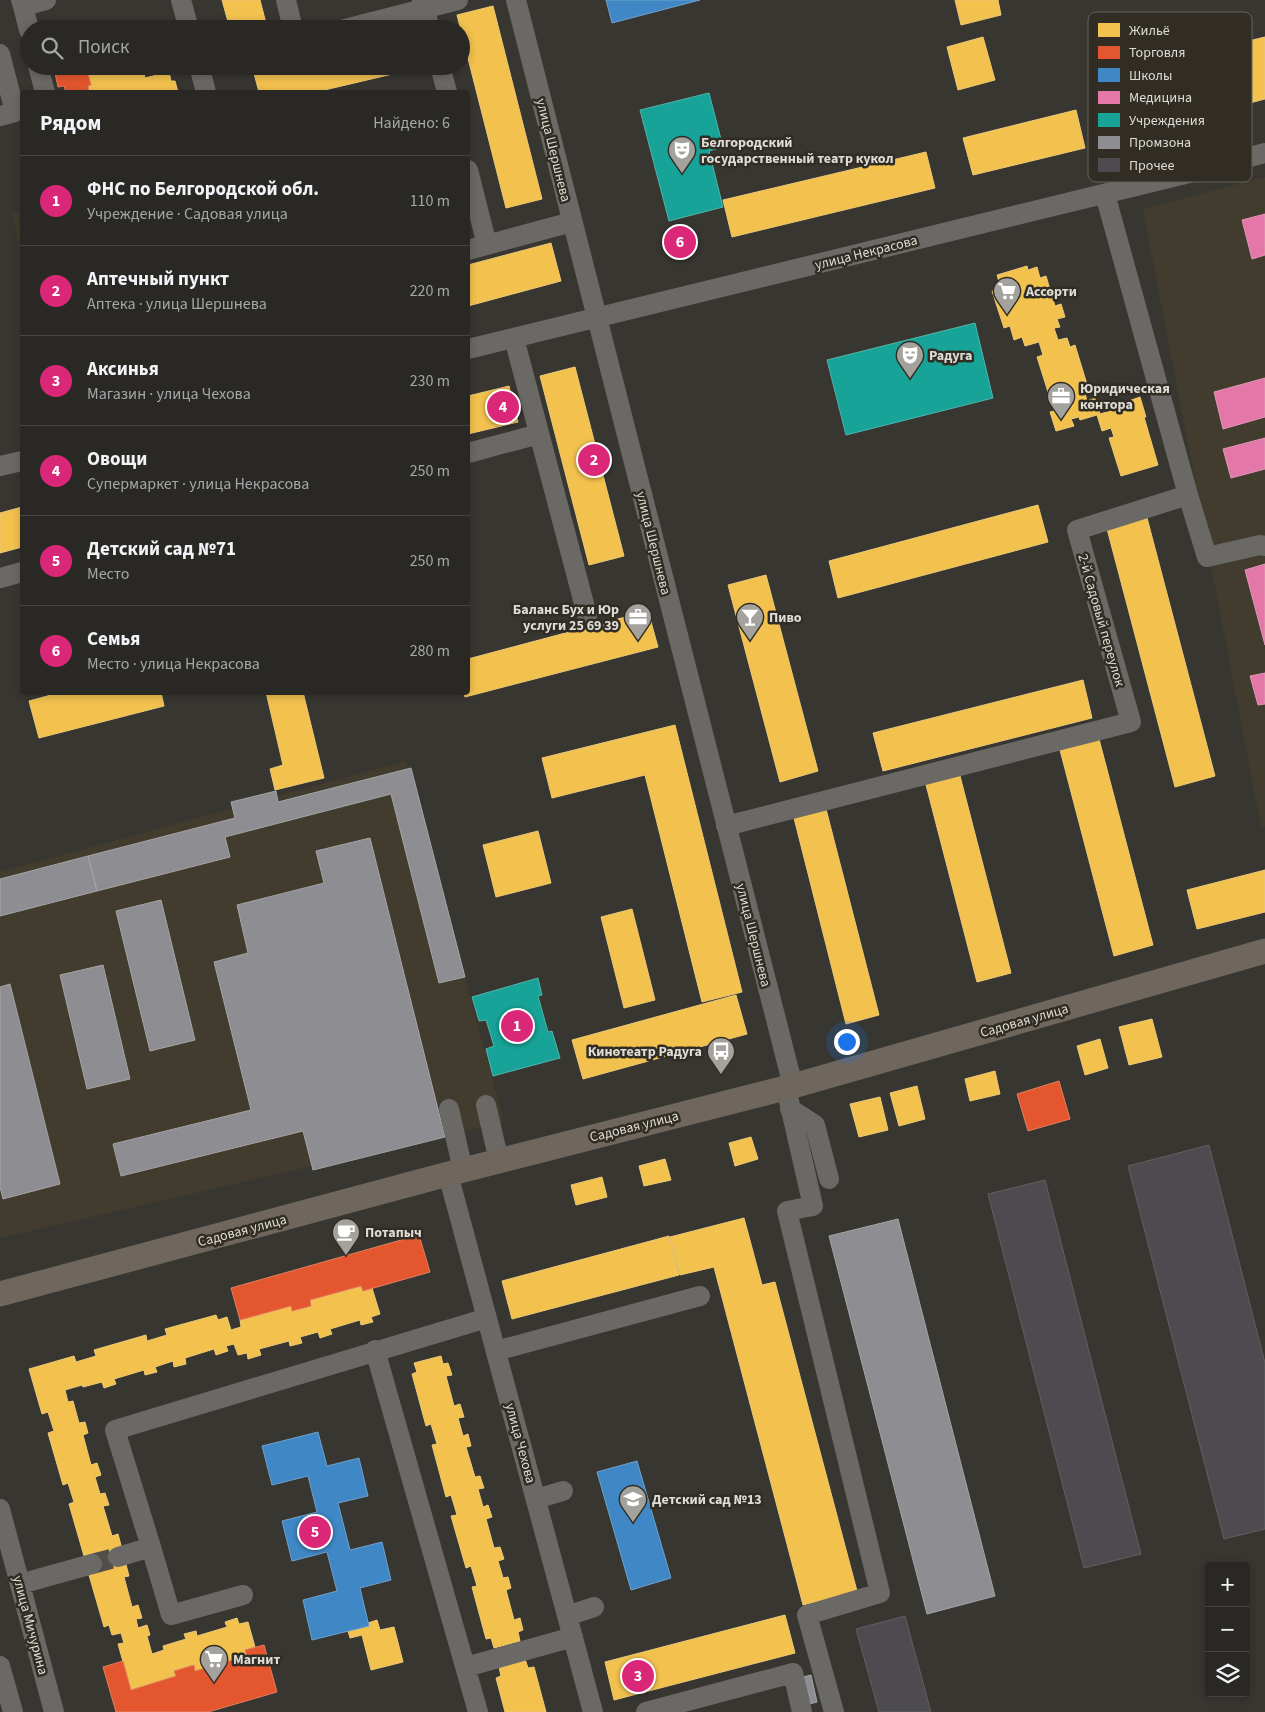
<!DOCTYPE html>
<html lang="ru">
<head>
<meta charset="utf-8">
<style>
	body { margin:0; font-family:"Source Sans 3",sans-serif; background:#363432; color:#f1f3f6 }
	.controls { position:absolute; right:15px; bottom:15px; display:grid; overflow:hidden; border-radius:5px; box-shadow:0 2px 8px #0003 }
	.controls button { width:45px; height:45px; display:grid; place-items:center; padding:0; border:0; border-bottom:1px solid #464442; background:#2a2825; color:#f1f3f6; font:25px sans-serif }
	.you { position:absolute; left:846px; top:1041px; width:18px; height:18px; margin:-12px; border:4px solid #fff; border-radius:50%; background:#1a73e8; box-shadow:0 0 0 8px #1a73e833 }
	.badge { display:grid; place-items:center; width:32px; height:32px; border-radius:50%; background:#db2777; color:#fff; font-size:16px; font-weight:700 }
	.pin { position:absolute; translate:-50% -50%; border:2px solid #fff; box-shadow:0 1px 5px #0006 }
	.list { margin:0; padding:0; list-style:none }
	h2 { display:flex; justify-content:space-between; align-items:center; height:65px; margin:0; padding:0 20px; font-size:21px }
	h2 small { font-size:16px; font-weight:400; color:#a5a6a7 }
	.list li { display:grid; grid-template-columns:32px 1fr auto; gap:15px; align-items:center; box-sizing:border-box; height:90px; padding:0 20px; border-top:1px solid #464442 }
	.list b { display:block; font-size:19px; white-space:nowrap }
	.list p { margin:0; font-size:16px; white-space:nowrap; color:#a5a6a7 }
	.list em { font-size:16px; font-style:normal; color:#a5a6a7 }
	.icon { flex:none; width:28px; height:28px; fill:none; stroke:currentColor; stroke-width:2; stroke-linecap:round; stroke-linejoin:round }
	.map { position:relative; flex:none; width:1265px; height:1712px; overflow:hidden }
	.search { position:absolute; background:#2a2825; box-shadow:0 2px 8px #0003; left:20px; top:20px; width:450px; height:55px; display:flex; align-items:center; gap:12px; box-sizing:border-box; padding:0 18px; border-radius:28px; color:#a5a6a7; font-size:19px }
	.panel { position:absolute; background:#2a2825; box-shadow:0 2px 8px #0003; left:20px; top:90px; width:450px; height:605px; border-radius:5px }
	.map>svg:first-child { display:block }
	.built { fill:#423c2e }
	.homes { fill:#f2c14e; stroke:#ecc977 }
	.shops { fill:#e4572e; stroke:#e27f60 }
	.schools { fill:#3f88c5; stroke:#6fa1ca }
	.health { fill:#e377a8; stroke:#e295b6 }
	.public { fill:#17a398; stroke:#53b4ab }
	.industry { fill:#8d8d92; stroke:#a5a5a6 }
	.building { fill:#4d4a50; stroke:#61605f }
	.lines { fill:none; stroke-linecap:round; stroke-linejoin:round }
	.minor-tunnel { stroke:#514f4a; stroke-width:20; stroke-dasharray:20 10; stroke-linecap:butt }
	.minor { stroke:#6a6966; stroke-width:20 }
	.major { stroke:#6f665d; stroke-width:25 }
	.labels { text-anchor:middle; stroke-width:5; stroke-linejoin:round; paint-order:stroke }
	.poi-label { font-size:14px; font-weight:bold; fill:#dedcd6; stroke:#312d24; text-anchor:start }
	.street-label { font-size:14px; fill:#dedcd6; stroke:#312d24 }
	.key { fill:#312d24; stroke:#656259; stroke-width:1 }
	.key-label { font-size:14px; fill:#dedcd6 }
</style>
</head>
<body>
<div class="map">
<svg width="1265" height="1712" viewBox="0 0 1265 1712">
	<rect width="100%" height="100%" fill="#383631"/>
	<path class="built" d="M1265 177V826L1261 827 1143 209Z
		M22 211V256L12 214Z
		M406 761 504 1122 0 1238V872Z"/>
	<path class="homes" d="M222 0H260L267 27 230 29Z
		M955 0H998L1001 15 961 25Z
		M493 6 542 199 506 208 457 15Z
		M1147 33 1154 56 1145 58 1151 81 1244 57 1240 43 1265 37V99L1124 136 1100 45Z
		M983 37 995 80 958 90 947 47Z
		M86 66H146L143 68 145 78 169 72 171 81H175L178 92H89L88 86 91 85Z
		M252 66H417L418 68 316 92H259Z
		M1076 110 1085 148 973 175 963 138Z
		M926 152 935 188 732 237 723 200Z
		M551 243 561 281 468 306V265Z
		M1027 266 1028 270 1037 267 1040 278 1046 276 1055 306 1061 304 1065 317 1057 319 1060 327 1054 328 1058 340 1067 338 1070 347 1075 345 1089 391 1085 393 1087 401 1095 398 1100 414 1117 409 1118 412 1125 409 1123 403 1140 397 1146 417H1144L1158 465 1121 476 1109 438 1114 437 1111 428 1102 431 1097 415 1080 420 1079 417 1071 419 1074 426 1056 431 1050 412 1054 411 1037 357 1043 355 1039 342 1025 346 1022 337 1014 340 1010 326 1004 328 992 291 1001 288 997 275Z
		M575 367 624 556 589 565 540 376Z
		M509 386 518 422 468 434V396Z
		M1038 505 1048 542 838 598 829 561Z
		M22 507V547L0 553V513Z
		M1146 514 1215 776 1175 787 1106 525Z
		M766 575 818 771 780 782 728 585Z
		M648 611 658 647 465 697 463 692H468V659Z
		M1083 680 1092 718 883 771 873 733Z
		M62 692H161L164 706 39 738 29 701Z
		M266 692H303L324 778 275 790 270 769 283 765Z
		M675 725 742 992 702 1002 645 775 552 798 542 758Z
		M1099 739 1153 945 1114 956 1060 750Z
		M959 772 1011 973 977 982 925 781Z
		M826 809 879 1015 846 1024 794 818Z
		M538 831 551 883 496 897 483 845Z
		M1265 870V912L1197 929 1187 890Z
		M632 909 655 1000 624 1008 601 917Z
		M736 995 747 1034 583 1079 572 1040Z
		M1152 1019 1162 1057 1129 1065 1119 1027Z
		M1100 1039 1108 1068 1085 1075 1077 1046Z
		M995 1071 1000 1094 970 1101 965 1079Z
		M917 1086 925 1119 899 1126 890 1093Z
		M880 1097 888 1130 859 1137 850 1104Z
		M751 1137 758 1159 735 1166 729 1143Z
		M665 1159 671 1180 644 1186 639 1166Z
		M602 1177 607 1197 576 1205 571 1185Z
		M744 1218 762 1285 775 1282 857 1591 803 1605 714 1267 680 1275 670 1237Z
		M669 1236 679 1275 512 1319 502 1281Z
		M361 1286 363 1291 372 1288 380 1314 371 1317 373 1322 361 1325 360 1320 330 1329 332 1334 320 1338 318 1332 300 1337 302 1343 290 1346 289 1341 259 1349 261 1355 248 1359 247 1353 238 1355 234 1344 226 1346 228 1351 216 1355 214 1349 185 1358 186 1364 174 1367 173 1361 155 1367 157 1372 145 1375 144 1370 114 1379 116 1384 104 1388 102 1382 83 1387 82 1385 65 1390 68 1402 73 1401 79 1423 85 1422 88 1433 83 1435 91 1465 97 1463 101 1475 95 1477 100 1494 105 1493 109 1505 103 1506 112 1536 118 1534 129 1576 124 1577 132 1607 138 1605 142 1618 136 1619 138 1628 147 1625 150 1635 147 1636 152 1654 164 1650 163 1646 186 1639 184 1634 196 1631 197 1636 227 1627 225 1622 237 1618 239 1624 248 1622 255 1647 245 1650 247 1656 195 1671 194 1665 174 1671 176 1676 131 1690 118 1644 124 1643 121 1633 112 1635 109 1625 104 1627 89 1575 92 1564 89 1554 84 1556 69 1504 74 1502 68 1483 63 1485 48 1433 54 1431 48 1412 42 1414 29 1369 74 1356 76 1362 96 1356 94 1350 146 1335 147 1341 167 1335 165 1329 216 1315 218 1320 227 1317 231 1330 241 1327 240 1320 291 1306 292 1311 311 1306 310 1300Z
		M441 1356 443 1364 448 1363 452 1375 446 1376 454 1406 460 1404 464 1417 458 1418 463 1436 468 1434 471 1446 466 1447 475 1477 480 1476 484 1488 478 1489 483 1507 488 1505 492 1517 486 1519 494 1548 500 1547 504 1559 498 1561 503 1578 508 1577 511 1588 506 1590 514 1620 520 1618 523 1630 518 1632 520 1641 494 1648 491 1638 486 1639 472 1587 477 1586 471 1566 466 1568 451 1516 457 1515 451 1495 446 1497 432 1445 437 1444 431 1424 426 1426 412 1374 417 1372 414 1363Z
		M785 1615 795 1653 614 1700 605 1662Z
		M377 1620 380 1630 394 1627 403 1662 371 1670 362 1635 350 1638 348 1631 369 1626 368 1623Z
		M525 1659 528 1668 534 1667 546 1712H505L496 1678 501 1676 499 1667Z"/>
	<path class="shops" d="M60 66H86L91 85 88 86 89 92H66L64 86 58 87 55 73 61 72Z
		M1059 1081 1070 1119 1028 1131 1017 1094Z
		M419 1235 430 1272 363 1291 361 1286 310 1300 311 1306 292 1311 291 1306 240 1320 231 1288Z
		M264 1645 277 1692 208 1712H116L103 1667 123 1661 131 1690 176 1676 174 1671 194 1665 195 1671 247 1656 245 1650Z"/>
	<path class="schools" d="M606 0H700L612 23Z
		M318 1432 327 1466 359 1458 368 1496 338 1503 350 1550 382 1542 391 1580 360 1588 369 1626 312 1640 303 1600 337 1591 327 1552 292 1561 282 1521 317 1512 308 1476 272 1485 262 1446Z
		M637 1461 671 1578 631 1590 597 1472Z"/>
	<path class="health" d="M1265 214V255L1252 259 1242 220Z
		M1265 378V417L1223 429 1214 392Z
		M1265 438V469L1231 478 1223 449Z
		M1265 564V645L1245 570Z
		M1265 673V704L1258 705 1250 676Z"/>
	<path class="public" d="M709 93 723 147 709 151 723 207 669 221 640 110Z
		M975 323 993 398 846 435 827 360Z
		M538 978 542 995 538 996 548 1032 552 1031 560 1058 493 1076 486 1049 494 1046 486 1020 479 1021 472 997Z"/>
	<path class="industry" d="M411 768 465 977 439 983 391 794 225 837 230 857 97 891 88 856 235 818 231 802 276 791 278 802Z
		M370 838 445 1137 313 1170 303 1131 121 1176 113 1144 251 1110 214 962 248 953 237 905 324 883 316 851Z
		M88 856 97 891 0 916V879Z
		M161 900 195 1040 150 1051 116 911Z
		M103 965 130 1079 87 1089 60 975Z
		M10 984 60 1184 3 1199 0 1187V987Z
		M898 1219 995 1596 927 1614 829 1236Z
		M811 1675 817 1702 802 1706 795 1679Z"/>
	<path class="building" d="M1209 1145 1265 1363V1529L1224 1539 1128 1166Z
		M1045 1180 1141 1554 1084 1568 988 1194Z
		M905 1616 931 1712H879L856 1629Z"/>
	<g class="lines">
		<path class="minor-tunnel" d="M92 1564 118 1557"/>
		<path class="minor" d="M21 0 23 6 46 0
			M181 0 189 29
			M286 0 293 29
			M422 0 430 29
			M516 0 793 1086
			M23 6 29 30
			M345 29 458 0
			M0 54 15 112 0 116
			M38 66 45 92
			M199 66 206 92
			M440 66 447 92
			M468 170 487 245
			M468 250 572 222
			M514 338 587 615
			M468 349 1214 167 1265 153
			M468 453 539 434
			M0 466 22 461
			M1188 495 1207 557 1260 545 1265 546
			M0 578 22 572
			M726 826 1131 722 1077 530 1188 495 1105 194
			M786 1088 813 1206 787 1211 880 1593 807 1615 834 1712
			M486 1105 499 1161
			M449 1109 463 1170
			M790 1109 815 1125 829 1179
			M448 1174 593 1712
			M375 1350 478 1712
			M496 1351 700 1296
			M536 1499 563 1491
			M0 1509 54 1712
			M151 1547 171 1615 243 1595
			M118 1557 151 1547 115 1430 487 1318
			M20 1584 92 1564
			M567 1616 594 1607
			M0 1666 13 1712
			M466 1667 573 1637
			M646 1712 793 1673 802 1712"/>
		<path class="major" d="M0 1294 448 1174 793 1086 1265 951"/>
	</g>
	<defs>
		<g id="theatre-pin" transform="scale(1.4375)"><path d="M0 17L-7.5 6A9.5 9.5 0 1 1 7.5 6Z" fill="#a4a29c" stroke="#312d24"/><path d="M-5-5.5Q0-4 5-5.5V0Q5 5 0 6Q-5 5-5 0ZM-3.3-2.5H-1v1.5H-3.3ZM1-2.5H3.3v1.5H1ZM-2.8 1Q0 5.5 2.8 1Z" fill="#fff"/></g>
		<g id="supermarket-pin" transform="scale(1.4375)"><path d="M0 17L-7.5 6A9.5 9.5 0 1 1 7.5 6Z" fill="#a4a29c" stroke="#312d24"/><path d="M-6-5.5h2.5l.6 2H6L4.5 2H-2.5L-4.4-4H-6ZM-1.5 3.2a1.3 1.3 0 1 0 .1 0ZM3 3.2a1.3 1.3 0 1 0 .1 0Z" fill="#fff"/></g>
		<g id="office-pin" transform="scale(1.4375)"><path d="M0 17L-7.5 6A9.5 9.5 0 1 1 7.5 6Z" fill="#a4a29c" stroke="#312d24"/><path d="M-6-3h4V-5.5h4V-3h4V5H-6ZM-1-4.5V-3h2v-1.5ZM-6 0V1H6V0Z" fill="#fff"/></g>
		<g id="bar-pin" transform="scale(1.4375)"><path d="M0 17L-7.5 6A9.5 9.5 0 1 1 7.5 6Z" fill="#a4a29c" stroke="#312d24"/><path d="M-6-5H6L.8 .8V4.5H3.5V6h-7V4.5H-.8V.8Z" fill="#fff"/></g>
		<g id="bus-pin" transform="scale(1.4375)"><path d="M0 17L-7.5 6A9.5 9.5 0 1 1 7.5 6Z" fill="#a4a29c" stroke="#312d24"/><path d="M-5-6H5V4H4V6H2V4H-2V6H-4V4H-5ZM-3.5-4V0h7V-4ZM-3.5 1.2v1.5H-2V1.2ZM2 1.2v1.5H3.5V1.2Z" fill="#fff"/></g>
		<g id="cafe-pin" transform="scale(1.4375)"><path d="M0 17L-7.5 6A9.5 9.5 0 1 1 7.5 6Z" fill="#a4a29c" stroke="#312d24"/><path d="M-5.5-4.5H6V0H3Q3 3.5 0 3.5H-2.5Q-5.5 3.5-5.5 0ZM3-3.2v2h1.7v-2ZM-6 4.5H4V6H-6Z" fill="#fff"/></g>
		<g id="school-pin" transform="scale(1.4375)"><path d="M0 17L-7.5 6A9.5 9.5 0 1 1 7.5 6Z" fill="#a4a29c" stroke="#312d24"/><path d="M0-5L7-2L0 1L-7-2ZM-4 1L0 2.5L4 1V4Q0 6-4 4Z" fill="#fff"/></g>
	</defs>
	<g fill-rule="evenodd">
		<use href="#theatre-pin" x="682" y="150"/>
		<use href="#supermarket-pin" x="1007" y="291"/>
		<use href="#theatre-pin" x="910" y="355"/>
		<use href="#office-pin" x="1061" y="396"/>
		<use href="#office-pin" x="638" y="617"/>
		<use href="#bar-pin" x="750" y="617"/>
		<use href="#bus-pin" x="721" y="1051"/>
		<use href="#cafe-pin" x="346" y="1232"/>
		<use href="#school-pin" x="633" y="1499"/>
		<use href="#supermarket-pin" x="214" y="1659"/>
	</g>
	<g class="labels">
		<g class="poi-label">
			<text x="701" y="147">Белгородский<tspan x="701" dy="16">государственный театр кукол</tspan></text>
			<text x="1026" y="296">Ассорти</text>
			<text x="929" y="360">Радуга</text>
			<text x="1080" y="393">Юридическая<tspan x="1080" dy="16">контора</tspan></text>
			<text x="619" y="614" text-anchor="end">Баланс Бух и Юр<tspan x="619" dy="16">услуги 25 69 39</tspan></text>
			<text x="769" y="622">Пиво</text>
			<text x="702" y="1056" text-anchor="end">Кинотеатр Радуга</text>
			<text x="365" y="1237">Потапыч</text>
			<text x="652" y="1504">Детский сад №13</text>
			<text x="233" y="1664">Магнит</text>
		</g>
		<g class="street-label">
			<text transform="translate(554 150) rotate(76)" y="5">улица Шершнева</text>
			<text transform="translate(866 252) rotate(-14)" y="5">улица Некрасова</text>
			<text transform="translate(654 543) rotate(76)" y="5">улица Шершнева</text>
			<text transform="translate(1102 620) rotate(74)" y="5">2-й Садовый переулок</text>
			<text transform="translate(754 935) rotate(76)" y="5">улица Шершнева</text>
			<text transform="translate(1024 1020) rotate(-16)" y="5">Садовая улица</text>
			<text transform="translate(634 1126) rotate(-14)" y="5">Садовая улица</text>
			<text transform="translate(242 1230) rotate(-15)" y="5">Садовая улица</text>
			<text transform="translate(521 1443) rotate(75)" y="5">улица Чехова</text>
			<text transform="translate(31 1625) rotate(75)" y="5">улица Мичурина</text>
		</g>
	</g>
	<rect x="1088" y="12" width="164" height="170" rx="8" class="key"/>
	<rect x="1098" y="23" width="22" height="14" fill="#f2c14e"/>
	<rect x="1098" y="46" width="22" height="13" fill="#e4572e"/>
	<rect x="1098" y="68" width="22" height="14" fill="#3f88c5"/>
	<rect x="1098" y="91" width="22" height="13" fill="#e377a8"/>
	<rect x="1098" y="113" width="22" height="14" fill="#17a398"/>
	<rect x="1098" y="136" width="22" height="13" fill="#8d8d92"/>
	<rect x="1098" y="158" width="22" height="14" fill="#4d4a50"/>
	<g class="key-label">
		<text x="1129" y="35">Жильё</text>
		<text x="1129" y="57">Торговля</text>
		<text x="1129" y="80">Школы</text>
		<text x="1129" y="102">Медицина</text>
		<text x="1129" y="125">Учреждения</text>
		<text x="1129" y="147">Промзона</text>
		<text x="1129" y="170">Прочее</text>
	</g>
</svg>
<div class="controls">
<button>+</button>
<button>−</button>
<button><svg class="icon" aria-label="layers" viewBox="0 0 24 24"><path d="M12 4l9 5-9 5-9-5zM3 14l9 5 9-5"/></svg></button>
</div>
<div class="you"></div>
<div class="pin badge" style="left:517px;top:1026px">1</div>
<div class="pin badge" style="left:594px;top:460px">2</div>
<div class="pin badge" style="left:638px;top:1676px">3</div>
<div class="pin badge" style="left:503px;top:407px">4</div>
<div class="pin badge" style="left:315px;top:1532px">5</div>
<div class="pin badge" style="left:680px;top:242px">6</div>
<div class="search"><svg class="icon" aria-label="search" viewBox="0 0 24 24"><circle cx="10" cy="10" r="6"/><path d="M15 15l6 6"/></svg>Поиск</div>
<section class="panel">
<h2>Рядом<small>Найдено: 6</small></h2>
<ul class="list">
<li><span class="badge">1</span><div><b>ФНС по Белгородской обл.</b><p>Учреждение · Садовая улица</p></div><em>110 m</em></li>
<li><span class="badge">2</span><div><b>Аптечный пункт</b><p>Аптека · улица Шершнева</p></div><em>220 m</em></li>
<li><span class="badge">3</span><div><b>Аксинья</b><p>Магазин · улица Чехова</p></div><em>230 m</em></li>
<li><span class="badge">4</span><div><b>Овощи</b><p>Супермаркет · улица Некрасова</p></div><em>250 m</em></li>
<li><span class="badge">5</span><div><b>Детский сад №71</b><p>Место</p></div><em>250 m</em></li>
<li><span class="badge">6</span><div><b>Семья</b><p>Место · улица Некрасова</p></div><em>280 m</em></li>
</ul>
</section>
</div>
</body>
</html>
